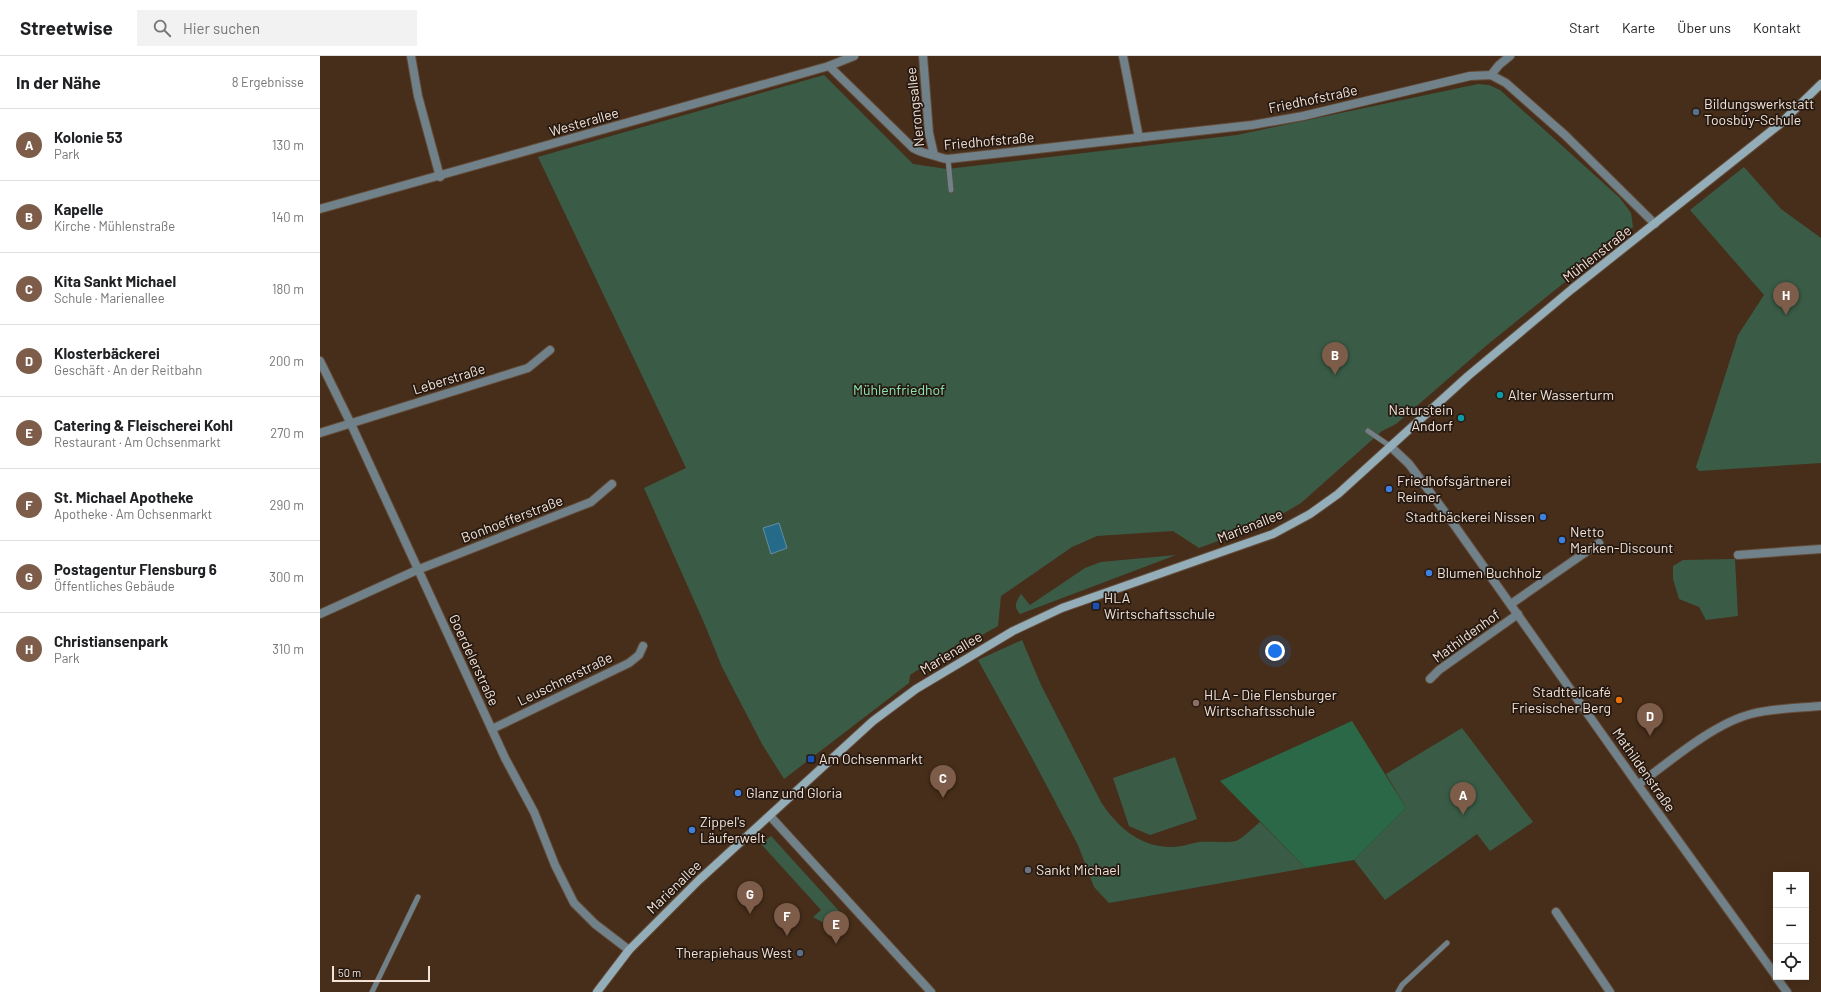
<!DOCTYPE html>
<html lang="de">
<head>
<meta charset="utf-8">
<style>
	body { margin:0; font-family:Barlow,sans-serif; background:#f2f2f2; color:#202124 }
	.controls { position:absolute; right:12px; bottom:12px; display:grid; overflow:hidden; border-radius:0px; box-shadow:0 4px 16px #0002 }
	.controls button { width:36px; height:36px; display:grid; place-items:center; padding:0; border:0; border-bottom:1px solid #e0e0e0; background:#fff; color:#202124; font:20px sans-serif }
	.scale { position:absolute; left:12px; bottom:10px; width:98px; box-sizing:border-box; padding-left:4px; border:2px solid #f3e2d6; border-top:0; font-size:11px; line-height:14px; white-space:nowrap; color:#f3e2d6; -webkit-text-stroke:3px #251911; paint-order:stroke }
	.you { position:absolute; left:955px; top:595px; width:14px; height:14px; margin:-10px; border:3px solid #fff; border-radius:50%; background:#1a73e8; box-shadow:0 0 0 6px #1a73e833 }
	.badge { display:grid; place-items:center; width:26px; height:26px; border-radius:50%; background:#7d5c49; color:#fff; font-size:13px; font-weight:700 }
	.pin { position:absolute; translate:-50% -33px; filter:drop-shadow(0 1px 2px #0008) }
	.pin::after { content:''; position:absolute; top:21px; width:14px; height:12px; background:inherit; clip-path:polygon(0 0,100% 0,50% 100%) }
	.list { margin:0; padding:0; list-style:none }
	h2 { display:flex; justify-content:space-between; align-items:center; height:52px; margin:0; padding:0 16px; font-size:17px }
	h2 small { font-size:13px; font-weight:400; color:#757577 }
	.list li { display:grid; grid-template-columns:26px 1fr auto; gap:12px; align-items:center; box-sizing:border-box; height:72px; padding:0 16px; border-top:1px solid #e0e0e0 }
	.list b { display:block; font-size:15px; white-space:nowrap }
	.list p { margin:0; font-size:13px; white-space:nowrap; color:#757577 }
	.list em { font-size:13px; font-style:normal; color:#757577 }
	.icon { flex:none; width:22px; height:22px; fill:none; stroke:currentColor; stroke-width:2; stroke-linecap:round; stroke-linejoin:round }
	.map { position:relative; flex:none; width:1501px; height:936px; overflow:hidden }
	header { display:flex; align-items:center; gap:24px; box-sizing:border-box; height:56px; padding:0 20px; background:#fff; border-bottom:1px solid #e0e0e0 }
	header strong { font-size:19px }
	nav { display:flex; gap:22px; margin-inline-start:auto; font-size:14px }
	.search { width:280px; height:36px; background:#f2f2f2; display:flex; align-items:center; gap:10px; box-sizing:border-box; padding:0 14px; border-radius:0px; color:#757577; font-size:15px }
	main { display:flex }
	aside { flex:1; background:#fff }
	.map>svg:first-child { display:block }
	.green { fill:#3a5c47 }
	.forest { fill:#2b6847 }
	.water { fill:#256a89; stroke:#638ea0 }
	.lines { fill:none; stroke-linecap:round; stroke-linejoin:round }
	.service-casing { stroke:#634b38; stroke-width:6 }
	.minor-casing { stroke:#634b38; stroke-width:10 }
	.tertiary-casing { stroke:#634b38; stroke-width:10 }
	.secondary-casing { stroke:#634b38; stroke-width:10 }
	.service { stroke:#718189; stroke-width:5 }
	.minor { stroke:#718189; stroke-width:8 }
	.tertiary { stroke:#718189; stroke-width:8 }
	.secondary { stroke:#93adb9; stroke-width:8 }
	.service-dot { fill:#5c6f8a; stroke:#251911; stroke-width:1.5 }
	.culture-dot { fill:#0f9aa8; stroke:#251911; stroke-width:1.5 }
	.shop-dot { fill:#3f7fe0; stroke:#251911; stroke-width:1.5 }
	.transit-dot { fill:#1a4fb4; stroke:#251911; stroke-width:1.5 }
	.food-dot { fill:#e8710a; stroke:#251911; stroke-width:1.5 }
	.education-dot { fill:#8d6e63; stroke:#251911; stroke-width:1.5 }
	.worship-dot { fill:#6b7280; stroke:#251911; stroke-width:1.5 }
	.labels { text-anchor:middle; stroke-width:3.5; stroke-linejoin:round; paint-order:stroke }
	.street-label { font-size:14px; fill:#f3e2d6; stroke:#251911 }
	.poi-label { font-size:14px; fill:#f3e2d6; stroke:#251911; text-anchor:start }
	.park-label { font-size:14px; fill:#8ee7b2; stroke:#251911 }
</style>
</head>
<body>
<header>
<strong>Streetwise</strong>
<div class="search"><svg class="icon" aria-label="search" viewBox="0 0 24 24"><circle cx="10" cy="10" r="6"/><path d="M15 15l6 6"/></svg>Hier suchen</div>
<nav><a>Start</a><a>Karte</a><a>Über uns</a><a>Kontakt</a></nav>
</header>
<main>
<aside>
<h2>In der Nähe<small>8 Ergebnisse</small></h2>
<ul class="list">
<li><span class="badge">A</span><div><b>Kolonie 53</b><p>Park</p></div><em>130 m</em></li>
<li><span class="badge">B</span><div><b>Kapelle</b><p>Kirche · Mühlenstraße</p></div><em>140 m</em></li>
<li><span class="badge">C</span><div><b>Kita Sankt Michael</b><p>Schule · Marienallee</p></div><em>180 m</em></li>
<li><span class="badge">D</span><div><b>Klosterbäckerei</b><p>Geschäft · An der Reitbahn</p></div><em>200 m</em></li>
<li><span class="badge">E</span><div><b>Catering &amp; Fleischerei Kohl</b><p>Restaurant · Am Ochsenmarkt</p></div><em>270 m</em></li>
<li><span class="badge">F</span><div><b>St. Michael Apotheke</b><p>Apotheke · Am Ochsenmarkt</p></div><em>290 m</em></li>
<li><span class="badge">G</span><div><b>Postagentur Flensburg 6</b><p>Öffentliches Gebäude</p></div><em>300 m</em></li>
<li><span class="badge">H</span><div><b>Christiansenpark</b><p>Park</p></div><em>310 m</em></li>
</ul>
</aside>
<div class="map">
<svg width="1501" height="936" viewBox="0 0 1501 936">
	<rect width="100%" height="100%" fill="#472e1a"/>
	<path class="green" d="M504 19 593 108 627 113 917 79 1158 28 1169 29 1180 34 1300 142 1311 157 1313 171 1167 289 1076 368 1062 375 981 447 947 467 879 492 853 475 777 480 752 491 681 540 678 570 662 579H652L590 619 589 627 464 723 442 688 402 611 385 569 324 432 366 412 218 101Z
		M1424 111 1461 153 1501 182V407L1379 415 1376 411 1418 279 1444 239 1370 154Z
		M856 499 700 558C693 550 696 546 701 538L710 549 765 512 781 506Z
		M1415 503 1418 560 1386 564 1379 551 1359 543 1353 523V510L1363 504Z
		M702 584 721 629 781 746C797 771 821 792 853 791 862 791 871 787 880 786 890 785 908 787 916 785 922 783 935 770 940 766L986 812 789 847 774 831 758 789 711 700 658 604Z
		M1142 672 1213 766 1170 795 1157 778 1065 844 1034 804 1086 752 1066 718Z
		M855 701 877 763 830 779 809 770 793 722Z
		M451 780 520 856 512 864 502 866 493 861 501 854 441 788Z"/>
	<path class="forest" d="M1032 665 1086 752 1034 804 986 812 900 725Z"/>
	<path class="water" d="M459 467 467 492 451 498 443 472Z"/>
	<g class="lines">
		<g class="service-casing">
			<path id="service" d="M628 103 631 134
				M1048 375 1070 390
				M52 936 98 841
				M1078 936 1082 929 1127 887"/>
		</g>
		<g class="minor-casing">
			<path id="minor" d="M91 0 98 40 120 121
				M603 0 609 77 614 99
				M803 0 819 82
				M509 10 593 92C600 96 604 97 612 99 618 100 622 103 628 103L932 69 983 60 1150 20 1171 19 1186 27 1245 79 1335 168
				M1171 19 1179 9 1190 0
				M0 305 31 368 185 702 214 756 235 809 254 847 275 868 309 894
				M0 377 208 312 230 294
				M1070 390 1089 408 1130 463 1318 729 1456 920
				M1418 499 1501 493
				M1191 548 1279 487
				M0 558 97 514 271 446 292 428
				M1110 623 1119 614 1198 558
				M172 673 309 607 319 599 323 590
				M1318 729C1350 705 1393 668 1431 658 1454 652 1478 652 1501 650
				M450 760 611 936
				M1236 856 1290 936
				M1456 921 1467 936"/>
		</g>
		<g class="tertiary-casing">
			<path id="tertiary" d="M0 153 509 10 534 0"/>
		</g>
		<g class="secondary-casing">
			<path id="secondary" d="M277 936 309 894 379 824 553 665 596 633 693 575 742 552 953 478 990 458 1018 438 1148 320 1252 233 1460 68 1501 28"/>
		</g>
		<use href="#service" class="service"/>
		<use href="#minor" class="minor"/>
		<use href="#tertiary" class="tertiary"/>
		<use href="#secondary" class="secondary"/>
	</g>
	<g class="service-dot">
		<circle cx="1376" cy="56" r="4"/>
		<circle cx="480" cy="897" r="4"/>
	</g>
	<g class="culture-dot">
		<circle cx="1180" cy="339" r="4"/>
		<circle cx="1141" cy="362" r="4"/>
	</g>
	<g class="shop-dot">
		<circle cx="1069" cy="433" r="4"/>
		<circle cx="1223" cy="461" r="4"/>
		<circle cx="1242" cy="484" r="4"/>
		<circle cx="1109" cy="517" r="4"/>
		<circle cx="418" cy="737" r="4"/>
		<circle cx="372" cy="774" r="4"/>
	</g>
	<g class="transit-dot">
		<rect x="772" y="546" width="8" height="8" rx="2"/>
		<rect x="487" y="699" width="8" height="8" rx="2"/>
	</g>
	<circle class="food-dot" cx="1299" cy="644" r="4"/>
	<circle class="education-dot" cx="876" cy="647" r="4"/>
	<circle class="worship-dot" cx="708" cy="814" r="4"/>
	<g class="labels">
		<g class="street-label">
			<text transform="translate(993 43) rotate(-12)" y="5">Friedhofstraße</text>
			<text transform="translate(595 51) rotate(-96)" y="5">Nerongsallee</text>
			<text transform="translate(264 66) rotate(-16)" y="5">Westerallee</text>
			<text transform="translate(669 85) rotate(-5)" y="5">Friedhofstraße</text>
			<text transform="translate(1277 198) rotate(-38)" y="5">Mühlenstraße</text>
			<text transform="translate(129 323) rotate(-17)" y="5">Leberstraße</text>
			<text transform="translate(192 463) rotate(-21)" y="5">Bonhoefferstraße</text>
			<text transform="translate(930 470) rotate(-22)" y="5">Marienallee</text>
			<text transform="translate(1146 580) rotate(-36)" y="5">Mathildenhof</text>
			<text transform="translate(631 597) rotate(-31)" y="5">Marienallee</text>
			<text transform="translate(154 604) rotate(65)" y="5">Goerdelerstraße</text>
			<text transform="translate(245 623) rotate(-26)" y="5">Leuschnerstraße</text>
			<text transform="translate(1324 714) rotate(55)" y="5">Mathildenstraße</text>
			<text transform="translate(354 831) rotate(-44)" y="5">Marienallee</text>
		</g>
		<g class="poi-label">
			<text x="1384" y="53">Bildungswerkstatt<tspan x="1384" dy="16">Toosbüy-Schule</tspan></text>
			<text x="1188" y="344">Alter Wasserturm</text>
			<text x="1133" y="359" text-anchor="end">Naturstein<tspan x="1133" dy="16">Andorf</tspan></text>
			<text x="1077" y="430">Friedhofsgärtnerei<tspan x="1077" dy="16">Reimer</tspan></text>
			<text x="1215" y="466" text-anchor="end">Stadtbäckerei Nissen</text>
			<text x="1250" y="481">Netto<tspan x="1250" dy="16">Marken-Discount</tspan></text>
			<text x="1117" y="522">Blumen Buchholz</text>
			<text x="784" y="547">HLA<tspan x="784" dy="16">Wirtschaftsschule</tspan></text>
			<text x="1291" y="641" text-anchor="end">Stadtteilcafé<tspan x="1291" dy="16">Friesischer Berg</tspan></text>
			<text x="884" y="644">HLA - Die Flensburger<tspan x="884" dy="16">Wirtschaftsschule</tspan></text>
			<text x="499" y="708">Am Ochsenmarkt</text>
			<text x="426" y="742">Glanz und Gloria</text>
			<text x="380" y="771">Zippel's<tspan x="380" dy="16">Läuferwelt</tspan></text>
			<text x="716" y="819">Sankt Michael</text>
			<text x="472" y="902" text-anchor="end">Therapiehaus West</text>
		</g>
		<g class="park-label">
			<text x="579" y="339">Mühlenfriedhof</text>
		</g>
	</g>
</svg>
<div class="controls">
<button>+</button>
<button>−</button>
<button><svg class="icon" aria-label="locate" viewBox="0 0 24 24"><circle cx="12" cy="12" r="6"/><path d="M12 2v4M12 18v4M2 12h4M18 12h4"/></svg></button>
</div>
<div class="scale">50 m</div>
<div class="you"></div>
<div class="pin badge" style="left:1143px;top:759px">A</div>
<div class="pin badge" style="left:1015px;top:319px">B</div>
<div class="pin badge" style="left:623px;top:742px">C</div>
<div class="pin badge" style="left:1330px;top:680px">D</div>
<div class="pin badge" style="left:516px;top:888px">E</div>
<div class="pin badge" style="left:467px;top:880px">F</div>
<div class="pin badge" style="left:430px;top:858px">G</div>
<div class="pin badge" style="left:1466px;top:259px">H</div>
</div>
</main>
</body>
</html>
